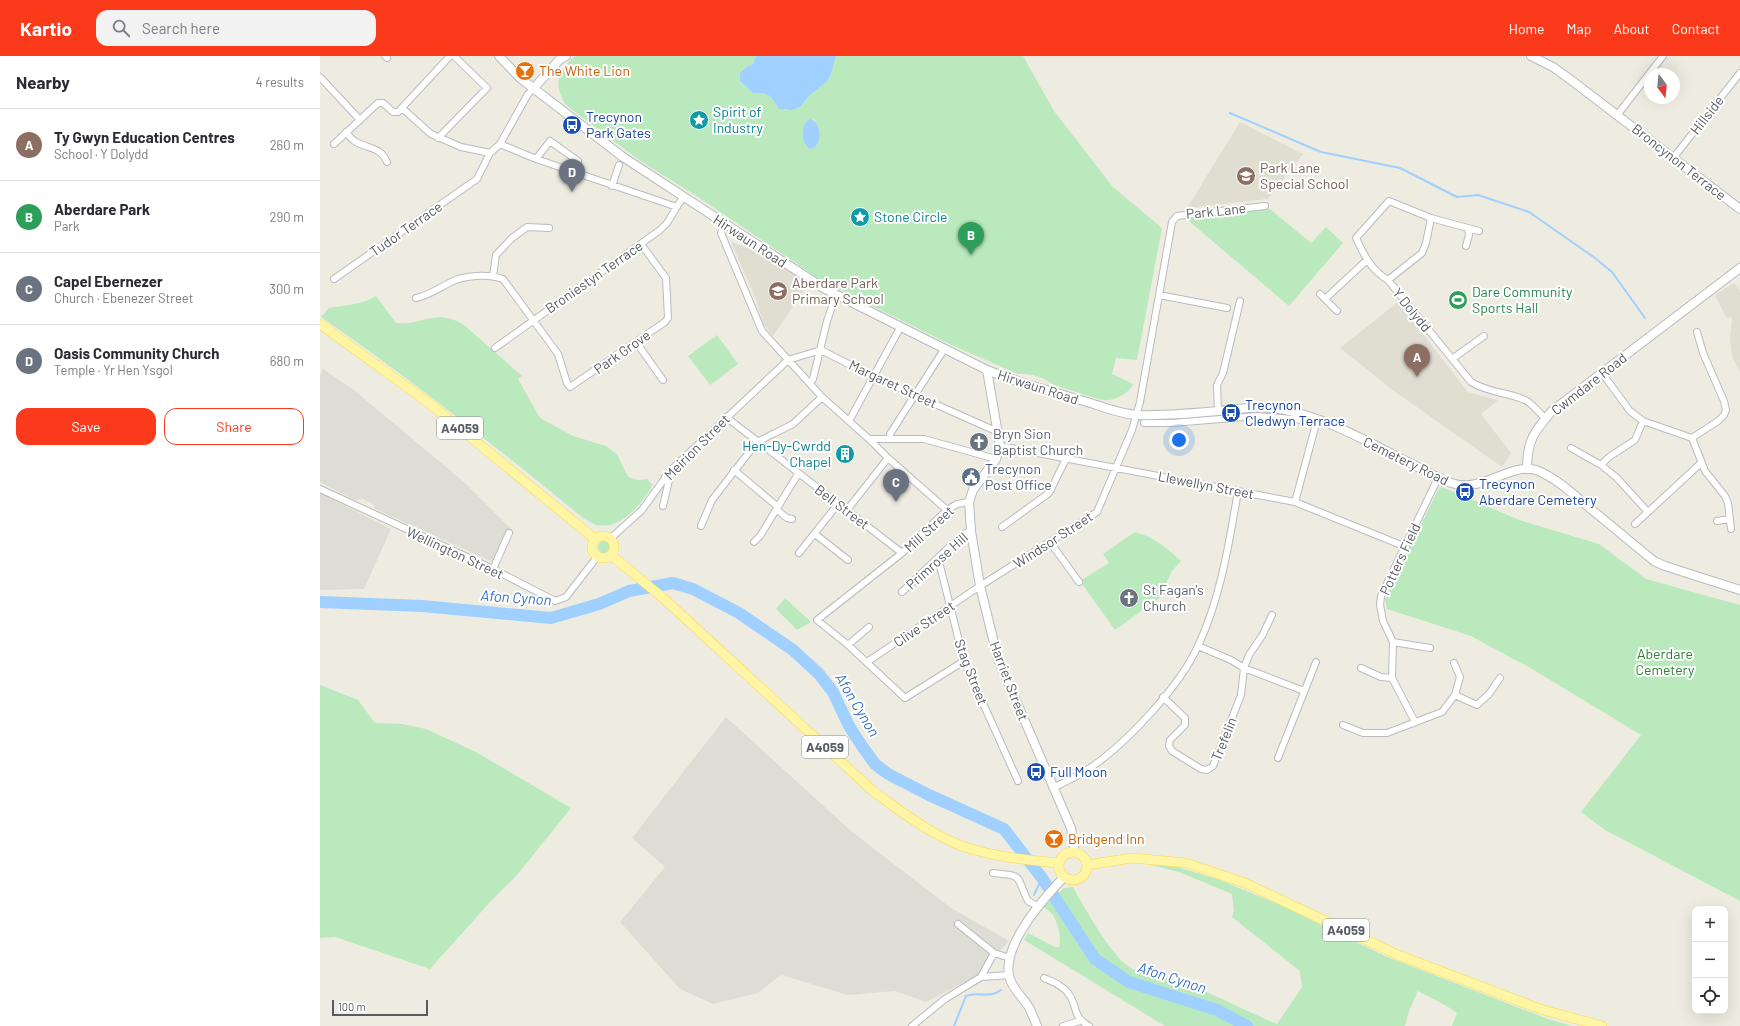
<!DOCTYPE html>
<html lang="en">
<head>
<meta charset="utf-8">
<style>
	body { margin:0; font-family:Barlow,sans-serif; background:#f2f2f3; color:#2b2b33 }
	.controls { position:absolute; right:12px; bottom:12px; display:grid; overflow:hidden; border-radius:8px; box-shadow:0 4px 16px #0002 }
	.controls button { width:36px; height:36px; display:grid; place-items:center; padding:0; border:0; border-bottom:1px solid #e1e1e2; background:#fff; color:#2b2b33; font:20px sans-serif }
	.compass { position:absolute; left:1324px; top:12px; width:36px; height:36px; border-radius:50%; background:#fff; box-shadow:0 4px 16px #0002; rotate:165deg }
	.scale { position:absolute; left:12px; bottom:10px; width:96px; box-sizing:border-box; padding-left:4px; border:2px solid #595d63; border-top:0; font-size:11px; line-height:14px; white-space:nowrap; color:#595d63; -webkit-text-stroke:3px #fff; paint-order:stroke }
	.you { position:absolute; left:859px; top:384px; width:14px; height:14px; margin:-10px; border:3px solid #fff; border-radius:50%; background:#1a73e8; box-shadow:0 0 0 6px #1a73e833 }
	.badge { display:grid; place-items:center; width:26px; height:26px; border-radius:50%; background:#fa3a1b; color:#fff; font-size:13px; font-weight:700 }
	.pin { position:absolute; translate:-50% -33px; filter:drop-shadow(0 1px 2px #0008) }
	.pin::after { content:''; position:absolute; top:21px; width:14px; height:12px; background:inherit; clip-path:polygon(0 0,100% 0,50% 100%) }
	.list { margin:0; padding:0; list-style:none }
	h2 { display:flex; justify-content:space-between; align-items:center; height:52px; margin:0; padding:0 16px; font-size:17px }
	h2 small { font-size:13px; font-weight:400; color:#7c7c81 }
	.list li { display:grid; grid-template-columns:26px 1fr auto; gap:12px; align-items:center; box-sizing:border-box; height:72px; padding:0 16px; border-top:1px solid #e1e1e2 }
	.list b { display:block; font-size:15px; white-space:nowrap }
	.list p { margin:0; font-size:13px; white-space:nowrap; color:#7c7c81 }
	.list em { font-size:13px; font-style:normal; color:#7c7c81 }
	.actions { display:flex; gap:8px; padding:12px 16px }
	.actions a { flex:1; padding:9px 0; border:1px solid #fa3a1b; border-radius:12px; text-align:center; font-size:14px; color:#fa3a1b }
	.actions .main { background:#fa3a1b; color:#fff }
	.icon { flex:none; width:22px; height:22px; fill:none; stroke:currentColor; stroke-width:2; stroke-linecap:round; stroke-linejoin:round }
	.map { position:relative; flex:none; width:1420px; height:970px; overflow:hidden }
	header { display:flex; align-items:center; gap:24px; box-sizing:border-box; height:56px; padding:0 20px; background:#fa3a1b; color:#fff }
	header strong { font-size:19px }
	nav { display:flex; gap:22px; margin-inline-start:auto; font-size:14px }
	.search { width:280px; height:36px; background:#f2f2f3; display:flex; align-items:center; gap:10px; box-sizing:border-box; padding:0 14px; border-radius:12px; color:#7c7c81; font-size:15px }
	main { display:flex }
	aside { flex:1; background:#fff }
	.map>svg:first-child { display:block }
	.industrial { fill:#deddd5 }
	.education { fill:#e0ded1 }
	.green { fill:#bae9bd; fill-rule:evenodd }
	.water { fill:#a0d0ff }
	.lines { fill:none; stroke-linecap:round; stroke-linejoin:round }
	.stream { stroke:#a0d0ff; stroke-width:2 }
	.river { stroke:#a0d0ff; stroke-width:12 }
	.street-casing { stroke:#b9bbc1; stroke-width:8 }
	.secondary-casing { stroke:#b7bac1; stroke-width:10 }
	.primary-casing { stroke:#ffd749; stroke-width:10 }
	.street { stroke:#fff; stroke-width:6 }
	.secondary { stroke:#fff; stroke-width:8 }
	.primary { stroke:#fff6a5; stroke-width:9 }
	.labels { text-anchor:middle; stroke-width:4; stroke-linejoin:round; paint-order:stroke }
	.shield { fill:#fff; stroke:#8b8e92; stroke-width:1 }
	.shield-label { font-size:13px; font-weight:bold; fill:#595d63 }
	.food-label { font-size:14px; fill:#c56008; stroke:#fff; text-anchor:start }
	.culture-label { font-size:14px; fill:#0d838f; stroke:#fff; text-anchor:start }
	.street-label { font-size:14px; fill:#595d63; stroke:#fff }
	.transit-label { font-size:14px; fill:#164399; stroke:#fff; text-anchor:start }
	.education-label { font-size:14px; fill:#785e54; stroke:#fff; text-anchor:start }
	.leisure-label { font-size:14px; fill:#27864d; stroke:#fff; text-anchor:start }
	.worship-label { font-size:14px; fill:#5b616d; stroke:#fff; text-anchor:start }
	.service-label { font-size:14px; fill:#4e5e75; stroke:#fff; text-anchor:start }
	.park-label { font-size:14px; fill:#2b8234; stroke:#fff }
	.water-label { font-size:15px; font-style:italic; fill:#3572c5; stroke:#fff }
</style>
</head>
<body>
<header>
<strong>Kartio</strong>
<div class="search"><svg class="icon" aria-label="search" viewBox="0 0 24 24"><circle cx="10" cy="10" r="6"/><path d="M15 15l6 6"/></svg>Search here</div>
<nav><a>Home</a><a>Map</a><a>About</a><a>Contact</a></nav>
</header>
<main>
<aside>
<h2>Nearby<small>4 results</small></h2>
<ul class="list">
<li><span class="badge" style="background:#8d6e63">A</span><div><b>Ty Gwyn Education Centres</b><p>School · Y Dolydd</p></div><em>260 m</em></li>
<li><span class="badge" style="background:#2e9e5b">B</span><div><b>Aberdare Park</b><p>Park</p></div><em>290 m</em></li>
<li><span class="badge" style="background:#6b7280">C</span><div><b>Capel Ebernezer</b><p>Church · Ebenezer Street</p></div><em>300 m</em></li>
<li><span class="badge" style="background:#6b7280">D</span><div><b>Oasis Community Church</b><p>Temple · Yr Hen Ysgol</p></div><em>680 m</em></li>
</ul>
<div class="actions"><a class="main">Save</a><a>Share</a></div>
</aside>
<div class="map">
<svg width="1420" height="970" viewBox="0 0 1420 970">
	<rect width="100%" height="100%" fill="#eeece1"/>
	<path class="industrial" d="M3 313 34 334 144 426 194 476 186 477 173 506 55 453 53 448 43 443 34 444 0 426V319Z
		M0 437 71 473 44 533 0 534Z
		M406 661 531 775 631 852 689 885 658 919 606 946 575 935 528 939 461 919 438 937 393 948 360 933 300 866 345 811 312 782Z"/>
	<path class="education" d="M920 66 983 98 948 143 867 152Z
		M411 186 428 192 489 227 453 280 443 267 436 243Z
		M1414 227 1420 234V316L1412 301 1410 281 1412 262 1406 261 1395 239Z
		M1078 246 1148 336 1178 344 1161 358 1191 397 1182 411 1074 335 1020 292Z"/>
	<path class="green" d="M256 0H436L433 8 426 11 420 17V25L433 37C450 37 454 42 465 54L480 51 491 38 507 26 511 18 516 0H703L734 55 793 131 842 172 817 304 796 302 792 318 813 328C809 337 798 343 788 344 780 345 745 332 734 329 725 322 710 317 698 318L627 287 504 226 378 141 319 104 246 49C233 30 237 13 256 0ZM491 63 495 64 497 69V89L486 90 484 70Z
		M950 153 991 187 1006 171 1023 187 969 250 864 161Z
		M56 240 76 267C102 270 116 251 144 269L202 320 198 323 220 362 253 380 286 390 297 398 308 421 318 424 327 423 333 429C322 446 303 474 277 469 273 468 267 464 263 462 178 392 92 324 1 261L9 252C25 249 42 249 56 240Z
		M397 279 418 308 390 329 368 300Z
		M1122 431 1199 464 1279 488 1326 523 1420 549V845L1285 774 1261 756 1321 679 1212 613 1151 580 1067 553 1065 543 1118 434Z
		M815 476C834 481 847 492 861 505L852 515 847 525 848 531 846 537 795 574 760 525 789 507 783 498Z
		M278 491a6 6 0 1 1 12 0a6 6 0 1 1-12 0Z
		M465 542 491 566 477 574 456 553Z
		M0 629 38 644 55 667 82 668 106 673 156 696 251 752 197 819 171 845 110 913 15 881 0 882Z
		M831 809 857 811 900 824 960 849 1067 901 1228 963 1252 970H1132L1137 957 1125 949 1098 935 1089 955 1085 970H845L704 884 708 877 735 891H739C742 882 738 868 733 859 731 856 726 853 723 851L744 832 753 831C764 851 791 899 809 911 821 919 837 918 850 922 885 933 923 954 957 968L982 931 980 915 912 861 914 855 912 838 859 816Z"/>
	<path class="water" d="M436 0H516L511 18 507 26 491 38 480 51 472 54 459 53C451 39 449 37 433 37L420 25V17L426 11 433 8Z
		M491 63C502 67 503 89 491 93 480 89 480 66 491 63Z"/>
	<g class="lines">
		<path class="stream" d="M910 57 1001 96 1080 112 1137 141 1158 139 1209 156 1275 202 1292 216 1325 262
			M714 839 722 822
			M634 970 646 940C659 935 669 943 681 934"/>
		<path class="river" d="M0 546 102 550 231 562 279 548 309 535 353 527 373 533 419 557 473 594 499 618 513 636 529 670 542 690 555 708 568 718 609 739 684 773 722 822 775 903 809 926 897 954 927 970"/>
		<g class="street-casing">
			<path id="street" d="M65 0 67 2
				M0 21 40 64
				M82 52 111 78 141 91 170 97
				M1298 58 1343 0
				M26 76C29 80 32 84 36 86 49 93 61 91 67 106
				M118 82 167 32 134 0
				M14 88 58 47H63L73 56H78L130 0
				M180 88 216 103 357 151
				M1354 101 1420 17
				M216 103 230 85 258 105
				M292 130 299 109
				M405 168 401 177 442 275 502 341 549 383H604L676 403
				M1148 172 1159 175
				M1146 190 1149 179 1148 172 1111 162 1069 145 1036 182C1044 199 1051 214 1068 224L1151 326C1169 337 1187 336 1205 344 1212 347 1219 357 1226 363
				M173 220 176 199 192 182 207 171 229 172
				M14 223 157 123 170 97 180 88 208 38 213 33
				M1068 224 1102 197 1106 187 1111 162
				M1000 238 1017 255
				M839 239 907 252
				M96 242C110 239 119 232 131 226 145 219 168 218 183 223L238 298 247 327 250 331 345 266 348 262 346 222 321 188
				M1005 243 1047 204
				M316 286 343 324
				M175 292 340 174 347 167 363 141
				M1132 303 1164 280
				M1282 317 1310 355 1323 365 1372 382
				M490 327 493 323 507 265 516 239
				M898 355 897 329 903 317 920 245
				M406 361 582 497
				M529 365 580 272
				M824 367H852L937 360 983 364 990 362
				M1372 382 1398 365 1404 359 1406 354 1404 345 1383 297 1377 276
				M1372 382 1385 415 1405 440 1408 447 1411 473
				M549 383 568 402 627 454
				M570 383V378L625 292
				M680 390 975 446 1086 491
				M1251 392 1281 409 1296 421 1328 456
				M1281 409 1289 401 1315 384 1323 365
				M414 414 458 451
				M0 433 173 513 235 545 246 541 277 501
				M975 446 997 364
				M343 450 349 424 345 421
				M457 454 467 462 472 463
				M527 454 568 402
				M1397 465 1410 463
				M1315 468 1381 407
				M381 470 392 444 437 386 473 368 502 341
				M682 471 729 437 746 403
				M495 478 528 504
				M291 482 322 454 350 415 468 304 501 294 552 320 678 376
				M434 486 440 480 478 418
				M730 486 759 526
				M479 497 518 448
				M618 502 644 605 698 725
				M173 513 189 477
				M582 536 643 478 651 475
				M1073 586 1110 592
				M528 589 549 571
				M878 590 911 604 924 612 984 635
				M644 605 585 642 528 589 497 564 582 497 627 454 637 448 649 446
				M547 606 660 530 777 456 812 374 820 346 852 166 857 160 945 150
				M1041 612 1061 621 1072 622
				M1135 639 1157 649 1169 638 1180 622
				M843 641 865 662V669L850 684 849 690 852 695 881 713 887 714 893 710 921 639 924 612 929 599 942 580 952 559
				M1095 666 1072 622 1073 586 1063 565 1060 549 1061 540 1118 422
				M1023 669 1043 677H1067L1122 656 1135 639 1140 621 1134 607
				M958 702 996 606
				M733 732C746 725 759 720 770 712 807 687 860 630 878 590 901 541 909 487 918 435
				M673 817C705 820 695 819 708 845L719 851
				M638 868 674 897
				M661 921 674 897 690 902
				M724 922C733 926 742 929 748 937 758 949 751 960 769 970
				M592 970 625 943 661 921 689 919
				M743 970 760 965"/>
		</g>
		<g class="secondary-casing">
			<path id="secondary" d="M179 0 200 22 303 101 505 233 667 314C699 327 732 336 764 345 781 350 799 358 817 359 847 360 878 357 908 354 922 353 937 350 951 352 998 356 1051 388 1092 408 1106 415 1120 424 1135 428 1162 436 1193 406 1216 414 1237 422 1255 440 1272 454 1293 471 1313 488 1334 505L1345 510 1420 534
				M1211 0 1233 11 1251 24 1420 153
				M213 33 239 4 246 0
				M667 314 680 390 676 403 653 434 649 446 651 475 660 530 678 603 751 772 755 796
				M1207 413C1207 384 1214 376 1232 355L1420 212
				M717 970C715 964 712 959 710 953 703 941 692 933 689 920 683 888 723 843 744 821"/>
		</g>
		<g class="primary-casing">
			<path id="primary" d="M0 268 109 347 275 483
				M272 491a11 11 0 1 1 22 0a11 11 0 1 1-22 0Z
				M291 499 342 541 554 736C582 756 610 778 642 790 674 801 706 804 739 807
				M739 810a14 14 0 1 1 28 0a14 14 0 1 1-28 0Z
				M767 809 812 802 866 807 925 827 1078 899 1220 953 1282 970"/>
		</g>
		<use href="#street" class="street"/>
		<use href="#secondary" class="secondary"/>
		<use href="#primary" class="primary"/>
	</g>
	<defs>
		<g id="bar-disc" transform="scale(1)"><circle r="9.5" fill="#e8710a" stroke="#fff"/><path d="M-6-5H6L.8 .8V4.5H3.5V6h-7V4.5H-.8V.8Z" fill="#fff"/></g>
		<g id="sight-disc" transform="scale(1)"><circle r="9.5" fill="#0f9aa8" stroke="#fff"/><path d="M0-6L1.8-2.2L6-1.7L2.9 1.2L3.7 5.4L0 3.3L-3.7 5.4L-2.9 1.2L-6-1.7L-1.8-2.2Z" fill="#fff"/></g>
		<g id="bus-disc" transform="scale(1)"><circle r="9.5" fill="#1a4fb4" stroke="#fff"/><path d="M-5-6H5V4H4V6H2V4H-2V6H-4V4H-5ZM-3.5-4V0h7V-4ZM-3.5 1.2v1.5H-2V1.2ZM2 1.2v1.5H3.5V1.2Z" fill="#fff"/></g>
		<g id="school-disc" transform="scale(1)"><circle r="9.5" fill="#8d6e63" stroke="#fff"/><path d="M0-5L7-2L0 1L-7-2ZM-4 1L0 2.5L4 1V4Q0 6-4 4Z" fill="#fff"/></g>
		<g id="stadium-disc" transform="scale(1)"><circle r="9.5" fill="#2e9e5b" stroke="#fff"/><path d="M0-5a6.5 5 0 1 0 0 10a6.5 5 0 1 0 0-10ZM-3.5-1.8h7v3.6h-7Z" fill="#fff"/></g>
		<g id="church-disc" transform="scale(1)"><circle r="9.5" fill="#6b7280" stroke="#fff"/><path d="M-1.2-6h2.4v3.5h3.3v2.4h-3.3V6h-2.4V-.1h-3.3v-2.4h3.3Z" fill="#fff"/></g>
		<g id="building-disc" transform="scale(1)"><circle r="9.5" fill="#0f9aa8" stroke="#fff"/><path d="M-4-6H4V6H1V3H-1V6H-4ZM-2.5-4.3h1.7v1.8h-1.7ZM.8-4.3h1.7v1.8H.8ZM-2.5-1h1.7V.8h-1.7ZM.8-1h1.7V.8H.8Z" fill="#fff"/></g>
		<g id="civic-disc" transform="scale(1)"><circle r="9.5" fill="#5c6f8a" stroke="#fff"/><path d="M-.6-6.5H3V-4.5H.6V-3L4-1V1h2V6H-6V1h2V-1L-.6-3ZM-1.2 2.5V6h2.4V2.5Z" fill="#fff"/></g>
	</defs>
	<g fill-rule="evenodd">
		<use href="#bar-disc" x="205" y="15"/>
		<use href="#sight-disc" x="379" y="64"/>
		<use href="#bus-disc" x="252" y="69"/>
		<use href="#school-disc" x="926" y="120"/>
		<use href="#sight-disc" x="540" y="161"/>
		<use href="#school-disc" x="458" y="235"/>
		<use href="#stadium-disc" x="1138" y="244"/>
		<use href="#bus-disc" x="911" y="357"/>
		<use href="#church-disc" x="659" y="386"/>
		<use href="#building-disc" x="525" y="398"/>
		<use href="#civic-disc" x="651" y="421"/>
		<use href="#bus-disc" x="1145" y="436"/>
		<use href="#church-disc" x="809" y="542"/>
		<use href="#bus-disc" x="716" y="716"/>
		<use href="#bar-disc" x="734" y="783"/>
	</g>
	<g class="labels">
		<g class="shield">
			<rect x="117" y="361" width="46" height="22" rx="3"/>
			<rect x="482" y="680" width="46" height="22" rx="3"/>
			<rect x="1003" y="863" width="46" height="22" rx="3"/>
		</g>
		<g class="shield-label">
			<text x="140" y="377">A4059</text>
			<text x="505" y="696">A4059</text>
			<text x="1026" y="879">A4059</text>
		</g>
		<g class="food-label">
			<text x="219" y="20">The White Lion</text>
			<text x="748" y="788">Bridgend Inn</text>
		</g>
		<g class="culture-label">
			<text x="393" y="61">Spirit of<tspan x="393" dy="16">Industry</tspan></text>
			<text x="554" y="166">Stone Circle</text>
			<text x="511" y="395" text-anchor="end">Hen-Dy-Cwrdd<tspan x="511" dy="16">Chapel</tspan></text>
		</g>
		<g class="street-label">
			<text transform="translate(1387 59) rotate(-52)" y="5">Hillside</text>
			<text transform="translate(1359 106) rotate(38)" y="5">Broncynon Terrace</text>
			<text transform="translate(896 155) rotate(-6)" y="5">Park Lane</text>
			<text transform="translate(86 173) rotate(-35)" y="5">Tudor Terrace</text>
			<text transform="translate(430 185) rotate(33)" y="5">Hirwaun Road</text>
			<text transform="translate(274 221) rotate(-35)" y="5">Broniestyn Terrace</text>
			<text transform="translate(1092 254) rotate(51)" y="5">Y Dolydd</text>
			<text transform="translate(302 296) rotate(-35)" y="5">Park Grove</text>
			<text transform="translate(573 328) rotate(25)" y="5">Margaret Street</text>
			<text transform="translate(1269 328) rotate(-38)" y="5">Cwmdare Road</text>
			<text transform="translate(718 331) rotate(18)" y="5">Hirwaun Road</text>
			<text transform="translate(377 391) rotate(-45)" y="5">Meirion Street</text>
			<text transform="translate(1086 405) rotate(26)" y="5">Cemetery Road</text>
			<text transform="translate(886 429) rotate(11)" y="5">Llewellyn Street</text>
			<text transform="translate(522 451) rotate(37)" y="5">Bell Street</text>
			<text transform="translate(609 473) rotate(-42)" y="5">Mill Street</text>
			<text transform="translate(733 484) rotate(-33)" y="5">Windsor Street</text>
			<text transform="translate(135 497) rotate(25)" y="5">Wellington Street</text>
			<text transform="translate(1080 503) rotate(-65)" y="5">Potters Field</text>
			<text transform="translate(617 505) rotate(-42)" y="5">Primrose Hill</text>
			<text transform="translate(604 568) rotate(-34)" y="5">Clive Street</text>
			<text transform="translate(651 616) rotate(69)" y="5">Stag Street</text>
			<text transform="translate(689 625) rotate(69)" y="5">Harriet Street</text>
			<text transform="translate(904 683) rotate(-68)" y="5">Trefelin</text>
		</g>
		<g class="transit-label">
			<text x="266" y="66">Trecynon<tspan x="266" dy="16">Park Gates</tspan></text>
			<text x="925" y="354">Trecynon<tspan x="925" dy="16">Cledwyn Terrace</tspan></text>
			<text x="1159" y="433">Trecynon<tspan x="1159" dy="16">Aberdare Cemetery</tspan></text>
			<text x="730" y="721">Full Moon</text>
		</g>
		<g class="education-label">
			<text x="940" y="117">Park Lane<tspan x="940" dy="16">Special School</tspan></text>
			<text x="472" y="232">Aberdare Park<tspan x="472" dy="16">Primary School</tspan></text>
		</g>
		<g class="leisure-label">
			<text x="1152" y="241">Dare Community<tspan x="1152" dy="16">Sports Hall</tspan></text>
		</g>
		<g class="worship-label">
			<text x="673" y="383">Bryn Sion<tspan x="673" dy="16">Baptist Church</tspan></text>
			<text x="823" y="539">St Fagan's<tspan x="823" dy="16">Church</tspan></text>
		</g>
		<g class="service-label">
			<text x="665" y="418">Trecynon<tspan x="665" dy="16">Post Office</tspan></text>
		</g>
		<g class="park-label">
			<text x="1345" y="603">Aberdare<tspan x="1345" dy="16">Cemetery</tspan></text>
		</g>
		<g class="water-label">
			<text transform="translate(196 542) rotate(4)" y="5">Afon Cynon</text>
			<text transform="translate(537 649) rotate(59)" y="5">Afon Cynon</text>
			<text transform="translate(852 922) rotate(18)" y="5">Afon Cynon</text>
		</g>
	</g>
</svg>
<div class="controls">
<button>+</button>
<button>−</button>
<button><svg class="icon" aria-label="locate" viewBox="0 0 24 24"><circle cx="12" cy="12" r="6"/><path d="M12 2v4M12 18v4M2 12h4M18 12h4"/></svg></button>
</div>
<svg class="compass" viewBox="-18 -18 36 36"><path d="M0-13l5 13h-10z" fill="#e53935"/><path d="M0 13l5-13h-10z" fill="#7c7c81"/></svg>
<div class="scale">100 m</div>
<div class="you"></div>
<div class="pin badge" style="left:1097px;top:321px;background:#8d6e63">A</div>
<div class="pin badge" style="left:651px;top:199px;background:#2e9e5b">B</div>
<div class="pin badge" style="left:576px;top:446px;background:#6b7280">C</div>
<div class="pin badge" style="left:252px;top:136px;background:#6b7280">D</div>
</div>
</main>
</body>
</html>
